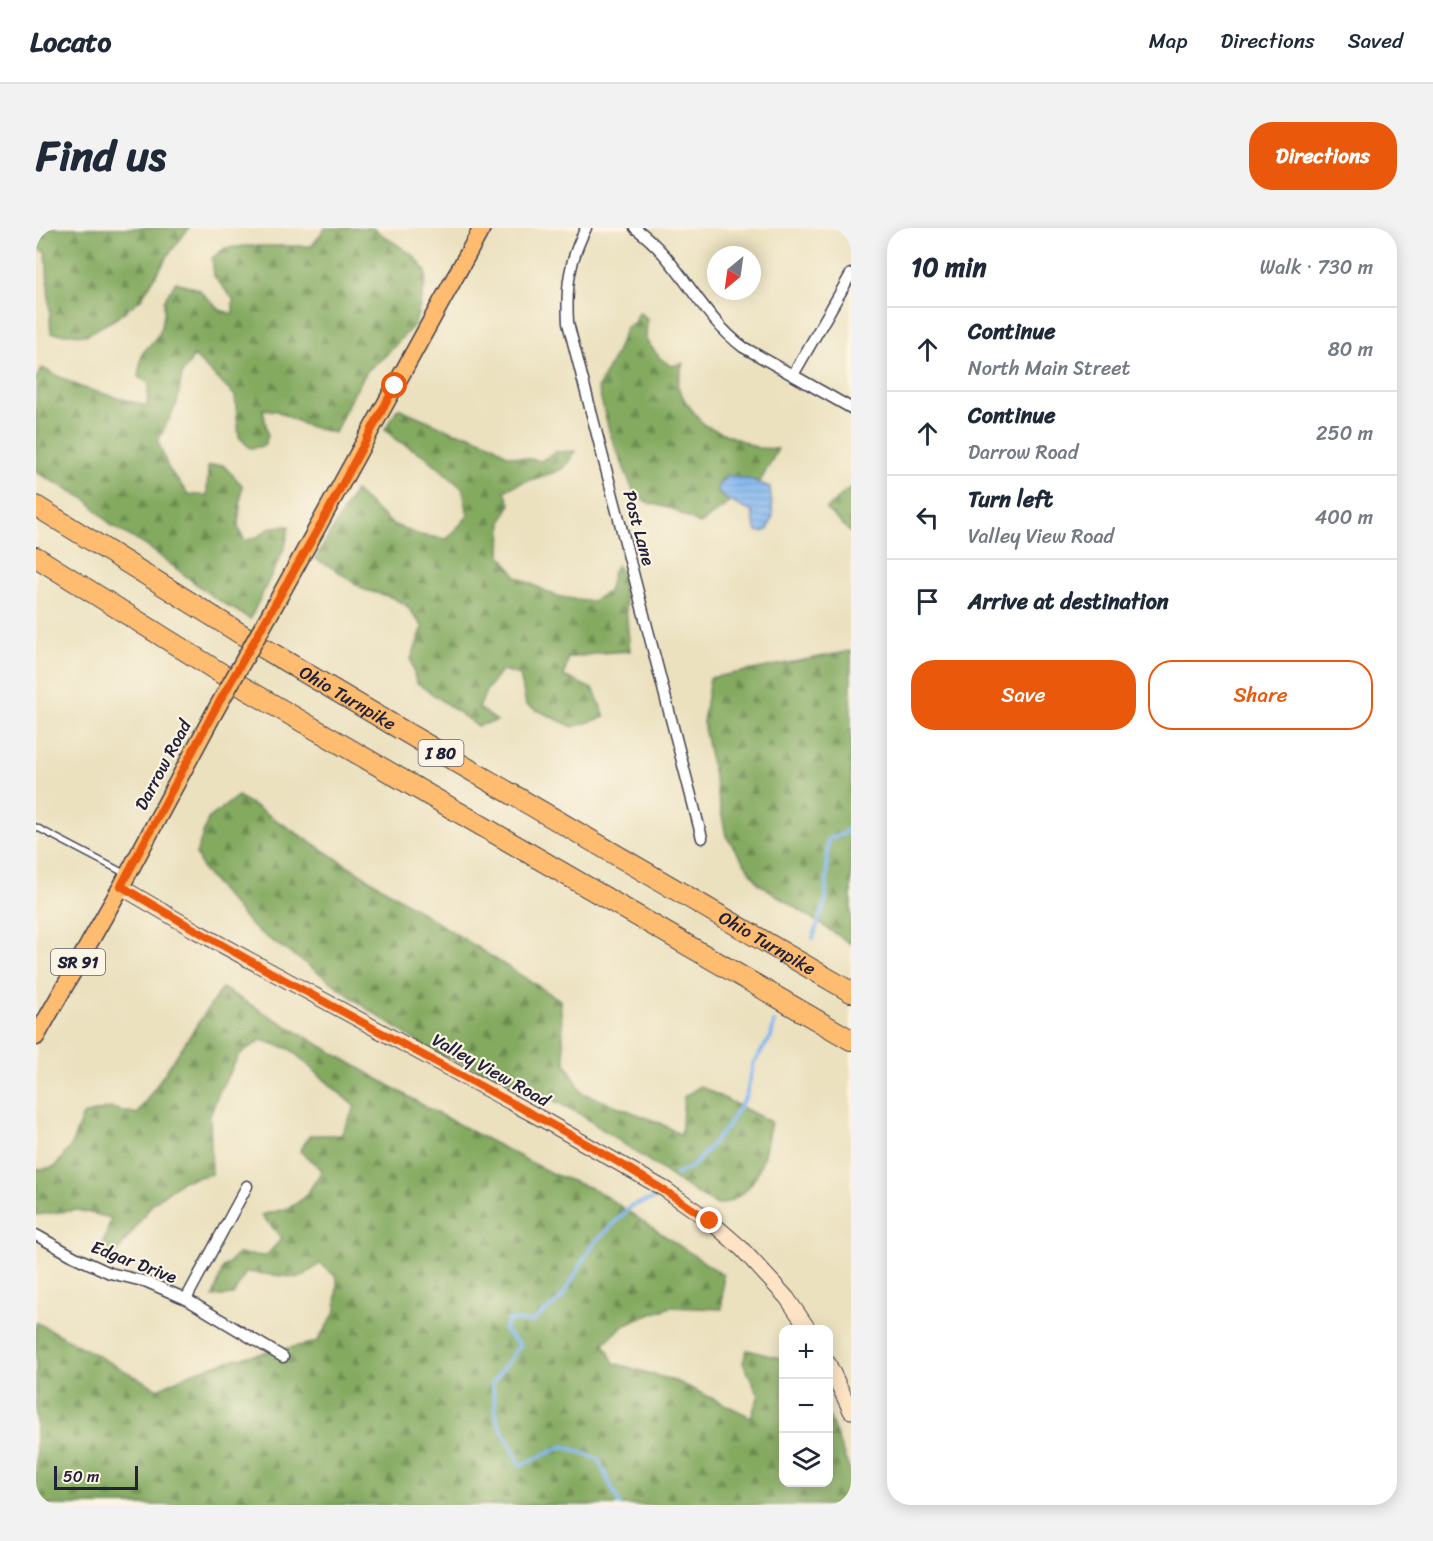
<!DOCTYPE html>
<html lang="en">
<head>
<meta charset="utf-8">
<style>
	body { margin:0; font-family:Sriracha,sans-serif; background:#f2f2f3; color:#1f2937 }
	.controls { position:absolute; right:18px; bottom:18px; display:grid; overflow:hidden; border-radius:12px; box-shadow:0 3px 15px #0003 }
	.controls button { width:54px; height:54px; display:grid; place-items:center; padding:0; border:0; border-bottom:2px solid #e0e1e3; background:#fff; color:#1f2937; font:30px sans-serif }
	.compass { position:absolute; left:671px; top:18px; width:54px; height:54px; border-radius:50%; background:#fff; box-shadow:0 3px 15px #0003; rotate:209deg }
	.scale { position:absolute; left:18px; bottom:15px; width:84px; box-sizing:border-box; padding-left:6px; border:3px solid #22223b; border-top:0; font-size:16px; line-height:21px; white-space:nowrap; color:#22223b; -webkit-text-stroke:4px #fcf5e5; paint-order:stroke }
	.stop { position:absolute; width:18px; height:18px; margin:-14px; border:4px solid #ea580c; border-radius:50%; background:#fff }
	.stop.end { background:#ea580c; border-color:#fff; box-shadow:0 2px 6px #0008 }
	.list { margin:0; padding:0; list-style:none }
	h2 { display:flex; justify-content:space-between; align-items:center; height:78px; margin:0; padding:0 24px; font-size:26px }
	h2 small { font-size:20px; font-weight:400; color:#747a83 }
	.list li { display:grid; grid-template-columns:39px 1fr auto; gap:18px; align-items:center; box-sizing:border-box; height:84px; padding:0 24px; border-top:2px solid #e0e1e3 }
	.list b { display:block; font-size:22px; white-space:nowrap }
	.list p { margin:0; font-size:20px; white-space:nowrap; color:#747a83 }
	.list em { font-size:20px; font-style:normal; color:#747a83 }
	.actions { display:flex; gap:12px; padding:18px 24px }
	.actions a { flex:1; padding:14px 0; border:2px solid #ea580c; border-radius:24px; text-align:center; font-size:21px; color:#ea580c }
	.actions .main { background:#ea580c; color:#fff }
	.icon { flex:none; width:33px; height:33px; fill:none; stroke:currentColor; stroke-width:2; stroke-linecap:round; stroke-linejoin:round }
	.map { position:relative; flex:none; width:815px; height:1277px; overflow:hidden; border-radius:24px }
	header { display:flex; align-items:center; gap:36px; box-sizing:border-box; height:84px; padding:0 30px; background:#fff; border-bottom:2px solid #e0e1e3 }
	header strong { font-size:28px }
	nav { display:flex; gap:33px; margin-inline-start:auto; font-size:21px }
	.intro { display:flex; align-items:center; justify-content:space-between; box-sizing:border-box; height:144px; padding:0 36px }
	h1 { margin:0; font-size:42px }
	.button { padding:15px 27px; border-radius:24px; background:#ea580c; color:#fff; font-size:21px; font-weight:700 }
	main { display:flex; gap:36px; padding:0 36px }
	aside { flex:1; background:#fff; border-radius:24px; box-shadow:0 3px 15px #0003 }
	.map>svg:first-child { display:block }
	.forest { fill:url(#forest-firs); stroke:#53664e; stroke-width:1.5 }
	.water { fill:url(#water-rules); stroke:#526c96; stroke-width:1.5 }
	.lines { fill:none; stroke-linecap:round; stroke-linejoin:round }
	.stream { stroke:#81b6f0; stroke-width:4 }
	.lane-casing { stroke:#403f4f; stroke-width:8 }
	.street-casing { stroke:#403f4f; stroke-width:13 }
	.secondary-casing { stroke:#403f4f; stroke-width:17 }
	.primary-casing { stroke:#403f4f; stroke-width:19 }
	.highway-casing { stroke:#403f4f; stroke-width:22 }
	.lane { stroke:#fff; stroke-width:5 }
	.street { stroke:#fff; stroke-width:10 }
	.secondary { stroke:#fee4c5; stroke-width:15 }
	.primary { stroke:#fdbc6f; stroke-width:16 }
	.highway { stroke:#fdbc6f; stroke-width:20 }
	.primary-bridge-casing { stroke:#403f4f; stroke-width:19; stroke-linecap:butt }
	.primary-bridge { stroke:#fdbc6f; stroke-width:16 }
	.route { stroke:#ea580c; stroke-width:8 }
	.labels { text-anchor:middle; stroke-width:4.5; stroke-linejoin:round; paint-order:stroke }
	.shield { fill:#fcf5e5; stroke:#63616e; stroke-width:1.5 }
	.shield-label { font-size:16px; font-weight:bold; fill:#22223b }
	.street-label { font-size:18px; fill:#22223b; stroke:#fcf5e5 }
</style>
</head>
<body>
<header>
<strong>Locato</strong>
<nav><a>Map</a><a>Directions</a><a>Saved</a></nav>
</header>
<div class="intro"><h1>Find us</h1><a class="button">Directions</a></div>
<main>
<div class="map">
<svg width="815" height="1277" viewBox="0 0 815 1277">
	<defs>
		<pattern id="forest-firs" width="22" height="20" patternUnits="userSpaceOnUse" patternTransform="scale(1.5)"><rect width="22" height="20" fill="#84aa60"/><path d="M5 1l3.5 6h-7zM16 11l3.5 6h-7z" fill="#6c8a50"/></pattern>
		<pattern id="water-rules" width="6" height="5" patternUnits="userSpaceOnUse" patternTransform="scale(1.5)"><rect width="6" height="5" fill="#81b6f0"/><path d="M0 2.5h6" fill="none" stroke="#6994c4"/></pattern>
	</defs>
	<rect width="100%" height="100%" fill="#fcf5e5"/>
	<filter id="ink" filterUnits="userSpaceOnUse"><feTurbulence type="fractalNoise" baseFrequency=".0167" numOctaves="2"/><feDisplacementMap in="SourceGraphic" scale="12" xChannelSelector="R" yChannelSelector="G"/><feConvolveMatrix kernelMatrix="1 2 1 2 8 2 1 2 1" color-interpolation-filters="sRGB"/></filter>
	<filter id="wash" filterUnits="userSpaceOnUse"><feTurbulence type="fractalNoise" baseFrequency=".008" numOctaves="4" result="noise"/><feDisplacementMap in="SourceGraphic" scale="24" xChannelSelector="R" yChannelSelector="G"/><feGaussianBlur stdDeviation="1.35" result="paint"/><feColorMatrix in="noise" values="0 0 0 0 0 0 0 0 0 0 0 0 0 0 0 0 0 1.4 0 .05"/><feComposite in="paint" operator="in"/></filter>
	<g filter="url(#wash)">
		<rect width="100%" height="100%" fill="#ebe1bf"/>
		<path class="forest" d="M0 0H153L133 26 105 71 79 91 50 107 15 105 10 25 0 19Z
			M289 0H336L378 28 390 44V54L379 96 348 129 331 143 313 174 299 205 271 198 241 183 227 181 232 208 228 218 214 220 203 209 199 168 158 128 146 146 141 175 122 213 132 240 152 266 171 268 172 238 187 237 206 257 202 299 209 313 223 308 235 299 253 298 249 319 214 391 177 369 112 319 75 297 50 271 0 244V151L6 140 44 159 111 178 113 155 102 149 106 126 123 106 128 87V72L140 54 162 61 184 82 197 86V71L178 48 176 30 189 20 210 18H276Z
			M603 84 611 90 610 112 624 130 635 138 647 135 641 157 649 173 668 197 722 220 742 221 724 254 691 247 685 252 681 260 683 266 694 274 664 296 636 281 613 275 599 267 574 206 562 159 580 125 590 99 597 96Z
			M362 180 418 204 431 206 456 216 471 227 505 233 519 224 539 223C536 227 534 232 531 236 521 249 485 250 469 263L474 276 466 294 465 327 481 349 520 368 555 374 572 364 577 343 581 337 587 349 594 423 564 425 532 430 528 448 558 462 569 489 537 499 490 477 484 447 466 442 450 463 443 480 461 493 441 498 380 454 375 431 387 399 370 377 355 369 329 362 297 340 279 331 319 263 356 296 383 307 411 311 432 288 427 261 388 227 360 212 349 201Z
			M815 259V305L790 281Z
			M815 423V716L722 655 690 608 667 494 674 450Z
			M202 568 524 772 529 833 546 865 622 894 645 907 648 869 664 858 735 894C727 930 724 967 682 977L666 969 542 885 495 861 397 824 330 780 279 742 217 700 167 642 160 626 172 591Z
			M186 760 397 883 517 946 560 962 687 1047 686 1081 634 1079 590 1096 568 1115 578 1135 642 1154 715 1189 723 1167 707 1135 711 1122 747 1131 748 1254H792L793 1188 815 1246V1277H0V1094L122 1161 155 1145 199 1131 281 1114 300 1083 301 1049 284 1036 264 1050 210 1044 197 1067 177 1069 187 1040 202 1026 230 1028 246 1010 225 987C264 978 266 976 286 942L264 923 274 907H305L319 879 254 821 225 812 203 827 185 860 174 887 176 946 146 953 117 975 78 1029 65 1023 75 990 41 982 0 987V942L19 939 35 918 47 887 75 880 101 886Z"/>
		<path class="water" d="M691 247 716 252 734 259 737 287 732 302 726 304 721 303 718 294 716 284C703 277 687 274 681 259Z"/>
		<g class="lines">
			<path class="stream" d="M777 710 790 672 792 611 807 606 815 598
				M640 947 658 937 691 899 710 868 718 834 735 809 738 794
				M584 1277 562 1231 528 1218 485 1237 461 1192 456 1156 484 1117 468 1102 473 1092 496 1094 525 1071 555 1019 595 978 617 971"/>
		</g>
	</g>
	<g filter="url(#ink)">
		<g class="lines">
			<g class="lane-casing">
				<path id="lane" d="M0 599 90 646"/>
			</g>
			<g class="street-casing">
				<path id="street" d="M550 0C533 33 530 58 532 95L666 610
					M599 0C643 31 663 86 707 119L815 180
					M757 147 815 46
					M0 1007 39 1029 74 1045 111 1054 150 1071 247 1129
					M150 1071 211 958"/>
			</g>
			<g class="secondary-casing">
				<path id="secondary" d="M85 659 162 704 506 891 630 962 674 993 705 1020 751 1070 773 1102
					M792 1135 815 1183"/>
			</g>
			<g class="primary-casing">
				<path id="primary" d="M236 382 446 0
					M0 809 85 659 178 485"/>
			</g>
			<g class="highway-casing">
				<g id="highway">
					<path id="s1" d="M0 278 229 421 359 498 815 764"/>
					<path d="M0 329 210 461 815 812"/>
				</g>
			</g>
			<use href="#lane" class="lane"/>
			<use href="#street" class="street"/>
			<use href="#secondary" class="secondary"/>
			<use href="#primary" class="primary"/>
			<use href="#highway" class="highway"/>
			<g class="primary-bridge-casing">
				<path id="primary-bridge" d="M178 485 236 382"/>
			</g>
			<use href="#primary-bridge" class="primary-bridge"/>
		</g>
	</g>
	<g class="lines" filter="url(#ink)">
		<path class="route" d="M359 158 291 285 177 485 85 658C201 728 320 791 439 855 519 898 600 941 674 993"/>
	</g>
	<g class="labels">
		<g class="shield">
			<rect x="382.5" y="512" width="45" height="26" rx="4.5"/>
			<rect x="15" y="721" width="54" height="26" rx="4.5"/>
		</g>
		<g class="shield-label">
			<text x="405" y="531">I 80</text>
			<text x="42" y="740">SR 91</text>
		</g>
		<g class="street-label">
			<text transform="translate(603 300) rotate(75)" y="6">Post Lane</text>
			<text dy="6" stroke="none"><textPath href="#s1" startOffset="366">Ohio Turnpike</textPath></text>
			<text transform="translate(127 537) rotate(-62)" y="6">Darrow Road</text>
			<text dy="6" stroke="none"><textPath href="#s1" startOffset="852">Ohio Turnpike</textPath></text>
			<text transform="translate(455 842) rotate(29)" y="6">Valley View Road</text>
			<text transform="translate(98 1034) rotate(21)" y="6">Edgar Drive</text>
		</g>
	</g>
</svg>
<div class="controls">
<button>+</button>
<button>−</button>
<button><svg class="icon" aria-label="layers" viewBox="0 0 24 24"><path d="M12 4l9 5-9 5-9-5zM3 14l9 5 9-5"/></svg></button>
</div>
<svg class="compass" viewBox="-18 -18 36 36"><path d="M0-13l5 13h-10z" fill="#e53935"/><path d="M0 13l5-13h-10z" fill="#747a83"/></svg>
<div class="scale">50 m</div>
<div class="stop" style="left:359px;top:158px"></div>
<div class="stop end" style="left:674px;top:993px"></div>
</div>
<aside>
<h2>10 min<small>Walk · 730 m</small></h2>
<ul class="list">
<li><svg class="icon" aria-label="ahead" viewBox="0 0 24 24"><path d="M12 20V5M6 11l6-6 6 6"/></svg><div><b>Continue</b><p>North Main Street</p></div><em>80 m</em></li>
<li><svg class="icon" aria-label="ahead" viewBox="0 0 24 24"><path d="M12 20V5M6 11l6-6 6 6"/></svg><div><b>Continue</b><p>Darrow Road</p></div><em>250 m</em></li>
<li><svg class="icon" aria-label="left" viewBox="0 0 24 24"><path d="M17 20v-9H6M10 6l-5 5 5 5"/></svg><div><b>Turn left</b><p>Valley View Road</p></div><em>400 m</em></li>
<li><svg class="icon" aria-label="arrive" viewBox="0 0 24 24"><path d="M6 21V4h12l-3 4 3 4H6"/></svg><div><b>Arrive at destination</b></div></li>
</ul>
<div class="actions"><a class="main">Save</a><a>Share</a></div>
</aside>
</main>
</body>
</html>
